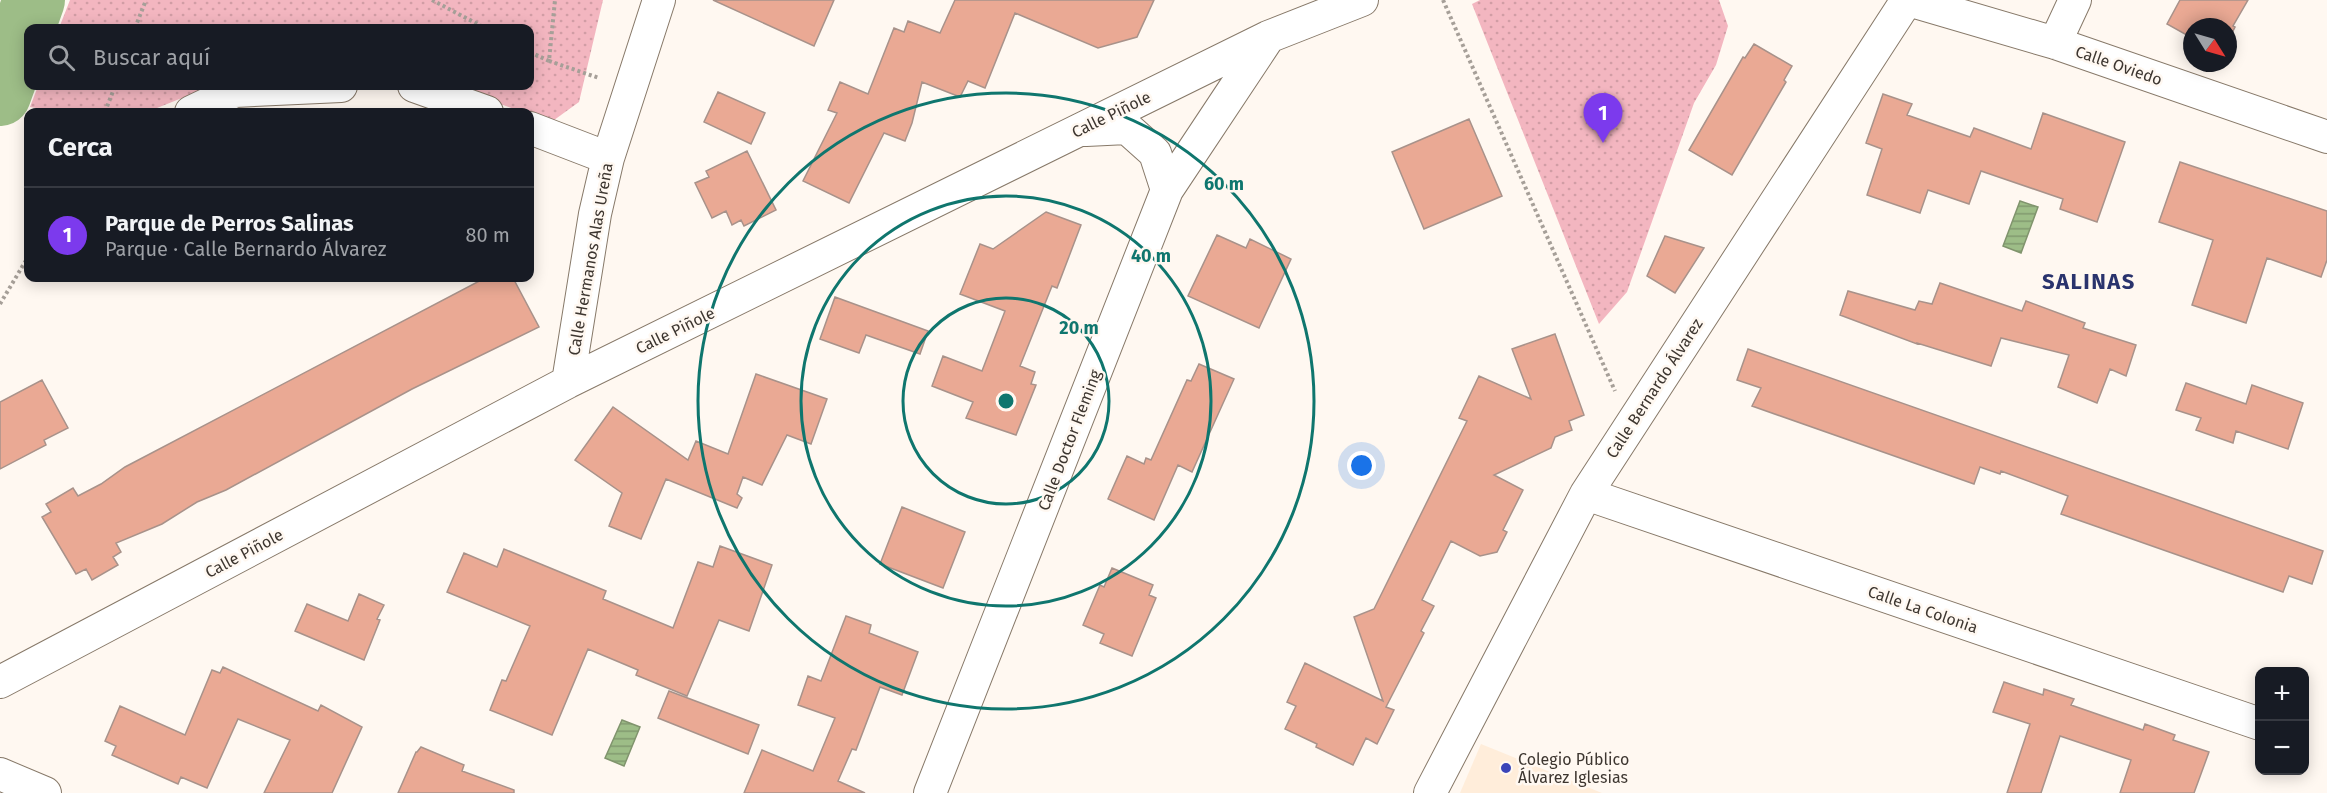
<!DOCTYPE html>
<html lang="es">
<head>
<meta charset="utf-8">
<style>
	body { margin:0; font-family:"Fira Sans",sans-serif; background:#20242c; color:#f1f3f6 }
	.controls { position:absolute; right:18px; bottom:18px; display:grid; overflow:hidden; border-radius:12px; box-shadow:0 3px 15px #0003 }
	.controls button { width:54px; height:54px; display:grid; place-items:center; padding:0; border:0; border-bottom:2px solid #363941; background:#171b24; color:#f1f3f6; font:30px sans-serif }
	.compass { position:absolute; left:2183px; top:18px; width:54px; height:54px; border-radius:50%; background:#171b24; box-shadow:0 3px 15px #0003; rotate:127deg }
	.you { position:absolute; left:1362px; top:466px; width:21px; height:21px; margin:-15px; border:4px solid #fff; border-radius:50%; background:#1a73e8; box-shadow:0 0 0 9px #1a73e833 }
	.badge { display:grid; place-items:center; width:39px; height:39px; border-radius:50%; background:#7c3aed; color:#fff; font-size:20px; font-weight:700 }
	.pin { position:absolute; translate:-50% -50px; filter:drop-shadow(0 2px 3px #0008) }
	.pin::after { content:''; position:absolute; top:32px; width:21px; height:18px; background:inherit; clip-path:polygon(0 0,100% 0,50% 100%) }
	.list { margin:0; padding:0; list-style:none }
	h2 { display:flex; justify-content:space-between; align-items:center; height:78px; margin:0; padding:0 24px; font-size:26px }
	h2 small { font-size:20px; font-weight:400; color:#9ea1a6 }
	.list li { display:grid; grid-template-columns:39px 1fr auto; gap:18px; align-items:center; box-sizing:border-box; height:96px; padding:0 24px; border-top:2px solid #363941 }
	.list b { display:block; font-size:22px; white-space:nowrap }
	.list p { margin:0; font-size:20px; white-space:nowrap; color:#9ea1a6 }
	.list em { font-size:20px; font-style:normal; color:#9ea1a6 }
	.icon { flex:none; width:33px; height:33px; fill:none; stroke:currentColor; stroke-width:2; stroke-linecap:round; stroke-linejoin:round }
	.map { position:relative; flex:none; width:2327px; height:793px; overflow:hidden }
	.search { position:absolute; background:#171b24; box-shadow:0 3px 15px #0003; left:24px; top:24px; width:510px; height:66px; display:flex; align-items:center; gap:15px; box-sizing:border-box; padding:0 21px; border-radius:12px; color:#9ea1a6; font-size:22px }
	.panel { position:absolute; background:#171b24; box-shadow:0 3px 15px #0003; left:24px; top:108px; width:510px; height:174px; border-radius:12px }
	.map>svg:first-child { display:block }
	.built { fill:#ffedda }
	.park { fill:url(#park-dots) }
	.water { fill:url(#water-rules); stroke:#80946d; stroke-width:1.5 }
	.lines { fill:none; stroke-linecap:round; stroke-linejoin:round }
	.river { stroke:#9dbd87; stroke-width:62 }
	.building { fill:#eaa994; stroke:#a8928a; stroke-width:1.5 }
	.street-casing { stroke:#877969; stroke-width:34 }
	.path { stroke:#a69f98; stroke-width:4; stroke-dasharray:3 3; stroke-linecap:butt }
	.street { stroke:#fff; stroke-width:32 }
	.ring { fill:none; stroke:#0f766e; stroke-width:3 }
	.poi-dot { fill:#3b44b8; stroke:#fff8f1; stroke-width:2 }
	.labels { text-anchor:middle; stroke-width:5; stroke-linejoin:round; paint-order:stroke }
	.street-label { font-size:16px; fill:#3d3630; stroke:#fff8f1 }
	.poi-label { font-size:16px; fill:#3d3630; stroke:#fff8f1; text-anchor:start }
	.district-label { font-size:22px; font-weight:bold; letter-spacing:1.5px; fill:#2a336d; stroke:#fff8f1 }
	.centre { fill:#0f766e; stroke:#fff8f1; stroke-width:3 }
	.ring-label { font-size:18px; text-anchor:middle; font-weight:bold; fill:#0f766e; stroke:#fff8f1; stroke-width:5; stroke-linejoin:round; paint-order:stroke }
</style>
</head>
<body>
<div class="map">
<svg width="2327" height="793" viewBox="0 0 2327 793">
	<defs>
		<pattern id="park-dots" width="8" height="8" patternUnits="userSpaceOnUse" patternTransform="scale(1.5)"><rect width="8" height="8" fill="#f3b6c0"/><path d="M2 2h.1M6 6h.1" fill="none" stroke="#d19da5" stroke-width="1.8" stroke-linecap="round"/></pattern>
		<pattern id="water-rules" width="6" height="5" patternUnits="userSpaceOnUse" patternTransform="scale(1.5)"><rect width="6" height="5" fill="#9dbd87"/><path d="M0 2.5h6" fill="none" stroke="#819a6f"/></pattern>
	</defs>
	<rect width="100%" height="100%" fill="#fff8f1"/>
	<path class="built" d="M1481 744 1602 793H1460Z"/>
	<path class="park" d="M70 0H603L579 102 550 123 530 115V112H522L451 86H530V28H59Z
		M1480 0H1719L1728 26 1716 65 1694 103 1627 292 1599 324 1472 4Z
		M38 86H212L147 112H60L30 107Z"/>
	<path class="water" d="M2020 201 2038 207 2021 253 2003 246Z
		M622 720 640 727 624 766 605 758Z"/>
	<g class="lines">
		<path class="river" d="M0 95 34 0"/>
	</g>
	<path class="building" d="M713 0H834L814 46Z
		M955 0H1154L1137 37 1098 48 1015 13 985 88 968 81 960 97 922 82 912 123 905 141 884 133 849 203 803 181 837 113 828 110 840 82 868 94 894 28 904 32 908 21 940 33Z
		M2180 0H2248L2233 26 2235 27 2228 41V27H2192V38L2167 24Z
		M1754 44 1792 66 1784 80 1786 82 1732 175 1689 150 1743 57 1745 58Z
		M718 92 765 113 751 144 704 122Z
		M1883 94 1912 104 1907 115 1970 137 1974 128 2031 149 2043 113 2125 142 2097 222 2060 209 2063 199 1981 171 1969 204 1928 190 1920 213 1867 195 1882 149 1866 143Z
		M1469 119 1502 196 1424 229 1392 152Z
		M747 151 776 210 744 226 741 220 732 225 726 211 712 218 695 183 709 177 706 171Z
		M2180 162 2327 211V260L2321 277 2267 258 2246 323 2192 305 2213 240 2159 222Z
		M1046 212 1081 225 1057 288 1052 286 1020 366 1035 372 1031 384 1036 385 1016 435 966 418 973 402 932 386 943 356 982 371 1005 311 960 294 980 244 993 249Z
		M1217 235 1246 248 1250 239 1291 259 1259 328 1188 296Z
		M1665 236 1704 248 1675 293 1647 276Z
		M485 278H513L539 327 412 389 226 490 197 502 162 524 116 543 121 552 113 557 118 565 92 580 86 569 76 574 42 517 51 512 46 504 73 488 78 496 101 484 125 467Z
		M1940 283 2022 311 2026 301 2085 323 2083 328 2136 345 2126 376 2110 369 2097 403 2058 387 2069 355 2001 338 1991 366 1917 343V344L1840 315 1848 291 1915 310 1919 301 1932 304Z
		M835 297 928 331 920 354 866 335 859 353 820 339Z
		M1555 334 1584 415 1569 421 1572 430 1555 437 1551 448 1494 475 1523 490 1503 530 1507 532 1497 552 1480 556 1451 541 1422 600 1434 606 1421 631 1424 633 1386 707 1394 710 1377 744 1366 738 1353 765 1316 747 1317 744 1285 729 1296 706 1287 702 1305 663 1383 701 1354 617 1374 609 1467 421 1459 418 1479 376 1531 399 1512 349Z
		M1748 349 2323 551 2312 584 2289 576 2283 592 2061 514 2068 496 2001 471 2000 474 1980 467 1974 484 1752 406 1761 388 1737 380Z
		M1199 364 1234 379 1192 472 1178 465 1154 520 1108 499 1127 456 1144 464 1146 458 1151 460 1187 380 1191 381Z
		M756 374 827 399 811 444 787 435 762 485 743 477 737 494 742 498 737 508 666 479 641 539 609 526 622 493 575 460 613 407 688 460 696 441 728 454Z
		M42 380 68 428 44 440 46 445 0 469V402Z
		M2186 383 2246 404 2252 385 2303 403 2288 449 2236 431 2233 443 2196 430 2201 418 2176 410Z
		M902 507 965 532 943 588 880 564Z
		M720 546 772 565 749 631 719 620 687 696 636 675 638 670 588 649 552 735 490 710 502 680 506 681 530 626 447 592 464 553 497 567 504 549 606 591 603 599 673 628 698 562 713 567Z
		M1112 568 1153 585 1149 595 1156 598 1132 656 1100 643 1104 634 1083 625 1100 585 1104 587Z
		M359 594 384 605 377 619 380 620 364 660 295 631 307 604 348 621Z
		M846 616 871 625 869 633 918 652 902 695 880 687 856 750 852 749 838 781 865 793H744L762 750 813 771 835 718 798 705 808 676 821 681Z
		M223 667 318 711 321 705 362 727 332 793H264L290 740 238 719 207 788 181 777 178 784 112 755 116 746 105 741 120 706 185 735 212 670 220 673Z
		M2004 682 2043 695 2044 689 2074 699 2071 705 2143 730 2145 724 2175 735 2173 740 2209 752 2194 793H2120L2131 760 2060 736 2041 793H2007L2030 724 1993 712Z
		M669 691 759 725 748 754 658 718Z
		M421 747 464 765 462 771 514 790V793H398L416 752H417Z"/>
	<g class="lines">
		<g class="street-casing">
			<path id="street" d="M1908 0 2055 43 2327 137
				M2055 43 2075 0
				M414 86 487 112
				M191 112 235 91 341 86
				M530 128 608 158
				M1086 130 1127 128 1155 153 1167 190
				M568 382 595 214 608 158 659 0
				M1586 494 2260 724
				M0 682 568 382 1268 37 1362 0
				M0 774 45 793
				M930 793 1167 190 1268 38
				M1430 793 1586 494 1907 0"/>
		</g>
		<path class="path" d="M432 0 485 28
			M1443 0 1615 391
			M135 28 146 0
			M530 52 549 61 555 0
			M549 61 599 78
			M105 112 115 86
			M0 304 28 257"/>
		<use href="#street" class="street"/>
	</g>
	<g class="ring">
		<circle cx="1006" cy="401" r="103"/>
		<circle cx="1006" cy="401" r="205"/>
		<circle cx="1006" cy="401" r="308"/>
	</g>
	<circle class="poi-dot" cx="1506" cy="768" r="6"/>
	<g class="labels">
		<g class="street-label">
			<text transform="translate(2119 65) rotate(19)" y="6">Calle Oviedo</text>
			<text transform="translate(1111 114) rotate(-26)" y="6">Calle Piñole</text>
			<text transform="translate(590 259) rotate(-80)" y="6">Calle Hermanos Alas Ureña</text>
			<text transform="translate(675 330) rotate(-26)" y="6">Calle Piñole</text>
			<text transform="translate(1654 388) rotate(-57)" y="6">Calle Bernardo Álvarez</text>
			<text transform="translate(1069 440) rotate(-69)" y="6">Calle Doctor Fleming</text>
			<text transform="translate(244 553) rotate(-28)" y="6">Calle Piñole</text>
			<text transform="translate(1923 609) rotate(19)" y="6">Calle La Colonia</text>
		</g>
		<g class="poi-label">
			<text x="1518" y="765">Colegio Público<tspan x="1518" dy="18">Álvarez Iglesias</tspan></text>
		</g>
		<g class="district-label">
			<text x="2089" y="289">SALINAS</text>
		</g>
	</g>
	<circle cx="1006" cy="401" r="9" class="centre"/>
	<g class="ring-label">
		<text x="1224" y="190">60 m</text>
		<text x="1151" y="262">40 m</text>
		<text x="1079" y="334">20 m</text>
	</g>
</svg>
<div class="controls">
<button>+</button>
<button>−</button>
</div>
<svg class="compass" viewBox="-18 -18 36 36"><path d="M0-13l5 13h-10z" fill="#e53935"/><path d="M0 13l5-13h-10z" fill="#9ea1a6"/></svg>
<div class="you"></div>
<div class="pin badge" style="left:1603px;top:143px">1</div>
<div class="search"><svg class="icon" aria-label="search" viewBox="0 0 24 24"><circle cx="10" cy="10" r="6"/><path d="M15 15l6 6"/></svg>Buscar aquí</div>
<section class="panel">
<h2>Cerca<small></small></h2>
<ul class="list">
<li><span class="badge">1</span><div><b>Parque de Perros Salinas</b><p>Parque · Calle Bernardo Álvarez</p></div><em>80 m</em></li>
</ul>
</section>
</div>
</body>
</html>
